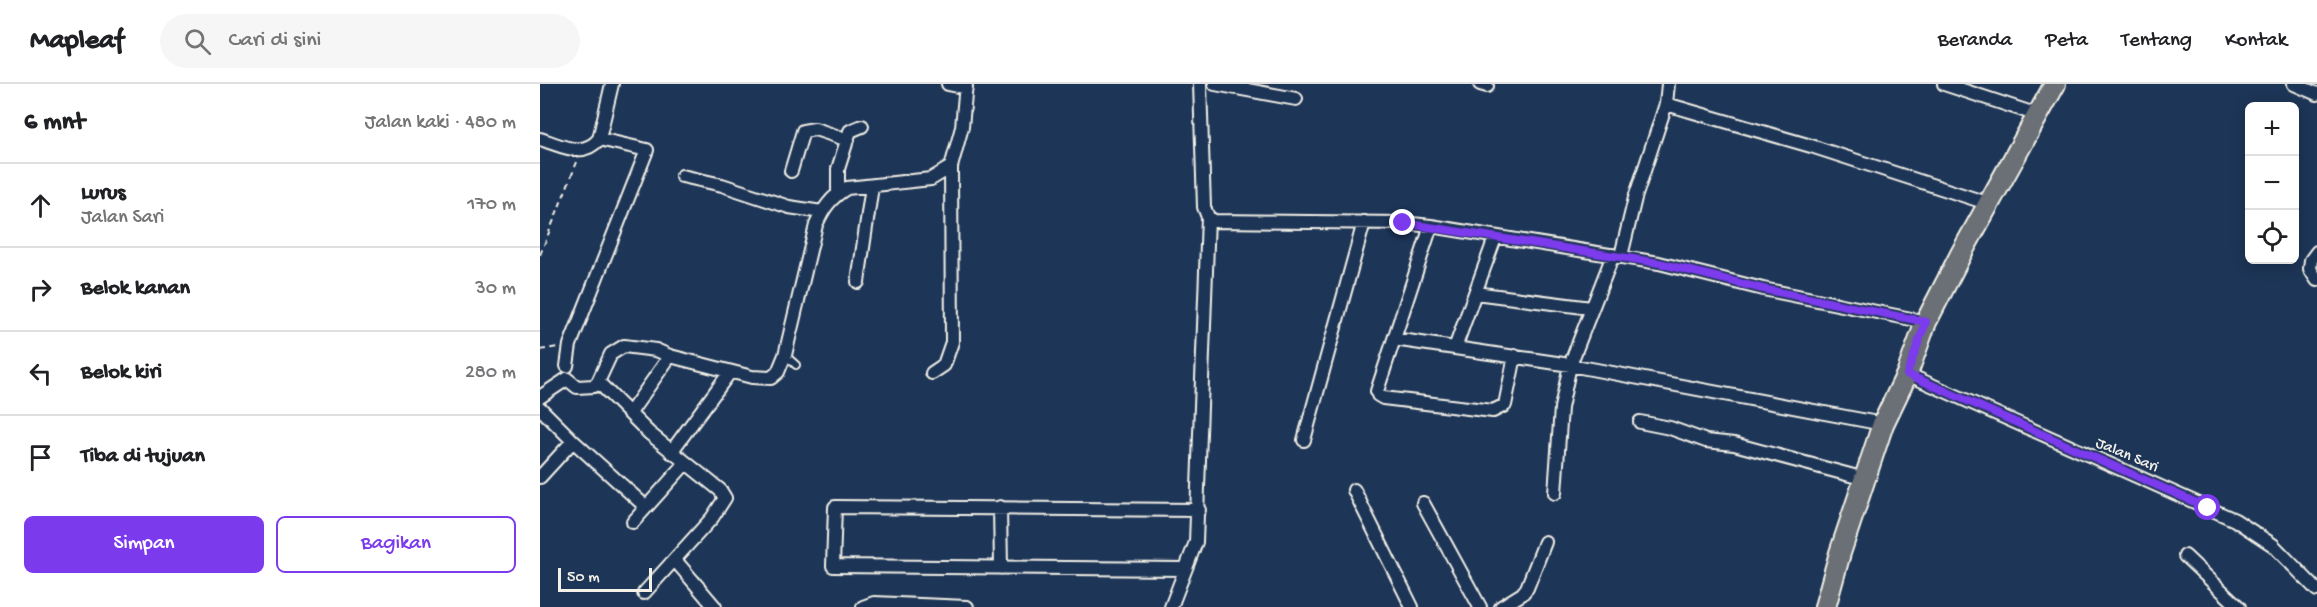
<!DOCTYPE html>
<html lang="id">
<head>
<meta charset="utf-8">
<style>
	body { margin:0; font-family:"Gochi Hand",sans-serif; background:#f6f6f6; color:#202124 }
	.controls { position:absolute; right:18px; top:18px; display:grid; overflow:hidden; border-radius:9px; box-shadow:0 3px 15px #0003 }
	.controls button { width:54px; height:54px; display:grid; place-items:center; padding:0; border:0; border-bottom:2px solid #e0e0e0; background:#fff; color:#202124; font:30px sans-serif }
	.scale { position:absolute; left:18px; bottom:15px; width:94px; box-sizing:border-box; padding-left:6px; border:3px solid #f4f1e8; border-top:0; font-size:16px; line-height:21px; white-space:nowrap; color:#f4f1e8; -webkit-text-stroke:4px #1d3557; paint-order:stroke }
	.stop { position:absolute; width:18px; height:18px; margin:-14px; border:4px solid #7c3aed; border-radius:50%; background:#fff }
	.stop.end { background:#7c3aed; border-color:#fff; box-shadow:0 2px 6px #0008 }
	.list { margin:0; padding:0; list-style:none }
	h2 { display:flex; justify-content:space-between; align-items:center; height:78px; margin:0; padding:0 24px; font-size:26px }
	h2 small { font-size:20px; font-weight:400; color:#757577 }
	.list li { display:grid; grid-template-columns:39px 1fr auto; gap:18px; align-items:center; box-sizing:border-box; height:84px; padding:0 24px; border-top:2px solid #e0e0e0 }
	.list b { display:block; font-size:22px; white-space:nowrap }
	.list p { margin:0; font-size:20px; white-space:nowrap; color:#757577 }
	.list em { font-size:20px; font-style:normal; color:#757577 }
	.actions { display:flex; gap:12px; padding:18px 24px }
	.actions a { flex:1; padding:14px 0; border:2px solid #7c3aed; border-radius:9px; text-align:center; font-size:21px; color:#7c3aed }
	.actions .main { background:#7c3aed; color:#fff }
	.icon { flex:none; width:33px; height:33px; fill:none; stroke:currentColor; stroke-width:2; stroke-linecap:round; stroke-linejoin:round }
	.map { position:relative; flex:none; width:1777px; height:523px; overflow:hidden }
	header { display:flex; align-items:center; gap:36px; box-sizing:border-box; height:84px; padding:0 30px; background:#fff; border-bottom:2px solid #e0e0e0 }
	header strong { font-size:28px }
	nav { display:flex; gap:33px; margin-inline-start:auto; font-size:21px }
	.search { width:420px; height:54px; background:#f6f6f6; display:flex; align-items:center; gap:15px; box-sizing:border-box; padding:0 21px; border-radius:33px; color:#757577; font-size:22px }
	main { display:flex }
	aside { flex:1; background:#fff }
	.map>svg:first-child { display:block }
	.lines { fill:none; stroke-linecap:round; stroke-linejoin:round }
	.lane-casing { stroke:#f4f1e8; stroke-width:10 }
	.street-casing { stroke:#f4f1e8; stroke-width:16 }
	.primary-casing { stroke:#f4f1e8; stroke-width:24 }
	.path { stroke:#f4f1e8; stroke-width:2; stroke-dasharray:6 4.5; stroke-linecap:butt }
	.lane { stroke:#1d3557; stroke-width:6 }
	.street { stroke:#1d3557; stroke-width:12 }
	.primary { stroke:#6a7074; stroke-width:20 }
	.route { stroke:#7c3aed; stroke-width:8 }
	.labels { text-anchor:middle; stroke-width:4.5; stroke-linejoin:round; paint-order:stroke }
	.street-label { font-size:16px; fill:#f4f1e8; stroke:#1d3557 }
</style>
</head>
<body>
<header>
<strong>Mapleaf</strong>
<div class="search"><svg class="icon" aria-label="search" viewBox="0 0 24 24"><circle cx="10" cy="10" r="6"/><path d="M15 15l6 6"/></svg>Cari di sini</div>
<nav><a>Beranda</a><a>Peta</a><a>Tentang</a><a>Kontak</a></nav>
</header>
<main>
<aside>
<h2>6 mnt<small>Jalan kaki · 480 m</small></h2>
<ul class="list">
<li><svg class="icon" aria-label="ahead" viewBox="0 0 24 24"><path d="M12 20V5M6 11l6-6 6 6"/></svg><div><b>Lurus</b><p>Jalan Sari</p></div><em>170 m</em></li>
<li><svg class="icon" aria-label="right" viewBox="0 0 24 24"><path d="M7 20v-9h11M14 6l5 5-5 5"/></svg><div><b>Belok kanan</b></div><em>30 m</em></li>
<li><svg class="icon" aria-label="left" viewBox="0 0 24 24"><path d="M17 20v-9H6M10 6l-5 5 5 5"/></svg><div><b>Belok kiri</b></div><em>280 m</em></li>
<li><svg class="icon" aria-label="arrive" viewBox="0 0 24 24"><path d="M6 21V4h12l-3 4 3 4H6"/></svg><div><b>Tiba di tujuan</b></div></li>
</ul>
<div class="actions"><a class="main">Simpan</a><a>Bagikan</a></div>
</aside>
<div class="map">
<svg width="1777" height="523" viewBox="0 0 1777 523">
	<rect width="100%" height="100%" fill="#1d3557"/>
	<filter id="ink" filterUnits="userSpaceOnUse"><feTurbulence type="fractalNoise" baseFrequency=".0167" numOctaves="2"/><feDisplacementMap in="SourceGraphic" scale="12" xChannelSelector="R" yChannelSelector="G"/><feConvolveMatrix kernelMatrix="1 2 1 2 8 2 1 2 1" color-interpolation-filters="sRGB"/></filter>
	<g filter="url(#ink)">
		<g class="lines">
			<g class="lane-casing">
				<path id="lane" d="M246 272 256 281"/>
			</g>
			<g class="street-casing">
				<path id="street" d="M408 0 426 4
					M660 0 664 123 668 133 674 137 863 139 891 142 1119 179 1223 205 1386 238
					M675 0 756 15
					M940 0 947 2
					M1404 0 1498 31
					M1754 0 1777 10
					M1126 20 1128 0
					M0 55C21 61 42 75 59 55
					M251 87 263 47 275 45 308 56
					M142 92 182 101 249 123 282 128
					M298 109V85L310 47 322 42
					M955 154 915 264 1030 281 1343 340
					M1777 168 1771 176 1770 185 1777 196
					M1081 172 1095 114 1126 20 1271 62 1450 120
					M318 198 332 102
					M935 209 1051 224
					M854 255 891 142
					M915 264 854 255 837 307 838 311 843 314 953 327 965 321 975 272
					M27 282 30 261 107 66 59 55 72 0
					M392 289 404 281 412 258 411 83
					M1367 290 1695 436 1733 461 1777 506
					M58 298 109 349 180 406 185 414 172 434 104 509
					M0 313 27 295 37 303 54 302 58 298 71 270 84 262 116 266 130 272 212 293 231 294 238 288 245 271 276 141C283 125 291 113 307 104L391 95 411 83 422 43 426 0
					M0 324 33 357 106 423
					M90 329 130 272
					M1100 338 1130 344 1166 357 1194 360 1325 395
					M764 356 824 138
					M131 368 190 288
					M0 393 33 357
					M814 406 872 523
					M1015 409 1021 324 1030 281 1073 171
					M883 419 940 523
					M460 423 461 484
					M93 438 145 380
					M1645 472 1699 523
					M135 476 175 523
					M645 485 293 482 295 423 659 426
					M323 523 334 519 427 523
					M631 523 656 458 668 133
					M961 523 982 510 987 504 1005 458"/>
			</g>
			<g class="primary-casing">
				<path id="primary" d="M1285 523 1300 469 1343 340 1367 290 1386 238 1422 168 1515 0"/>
			</g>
			<path class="path" d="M0 171 37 78
				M0 266 18 263"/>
			<use href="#lane" class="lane"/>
			<use href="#street" class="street"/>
			<use href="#primary" class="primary"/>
		</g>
	</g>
	<g class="lines" filter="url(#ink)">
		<path class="route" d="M863 139 1119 179 1223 205 1386 238 1367 290 1668 424"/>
	</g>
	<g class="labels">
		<g class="street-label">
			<text transform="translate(1588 369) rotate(23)" y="6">Jalan Sari</text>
		</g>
	</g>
</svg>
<div class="controls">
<button>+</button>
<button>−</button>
<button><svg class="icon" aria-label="locate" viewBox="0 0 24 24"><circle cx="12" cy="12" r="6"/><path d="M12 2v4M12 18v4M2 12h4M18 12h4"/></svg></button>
</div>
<div class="scale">50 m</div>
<div class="stop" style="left:1668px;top:424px"></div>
<div class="stop end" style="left:863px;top:139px"></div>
</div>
</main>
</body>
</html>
